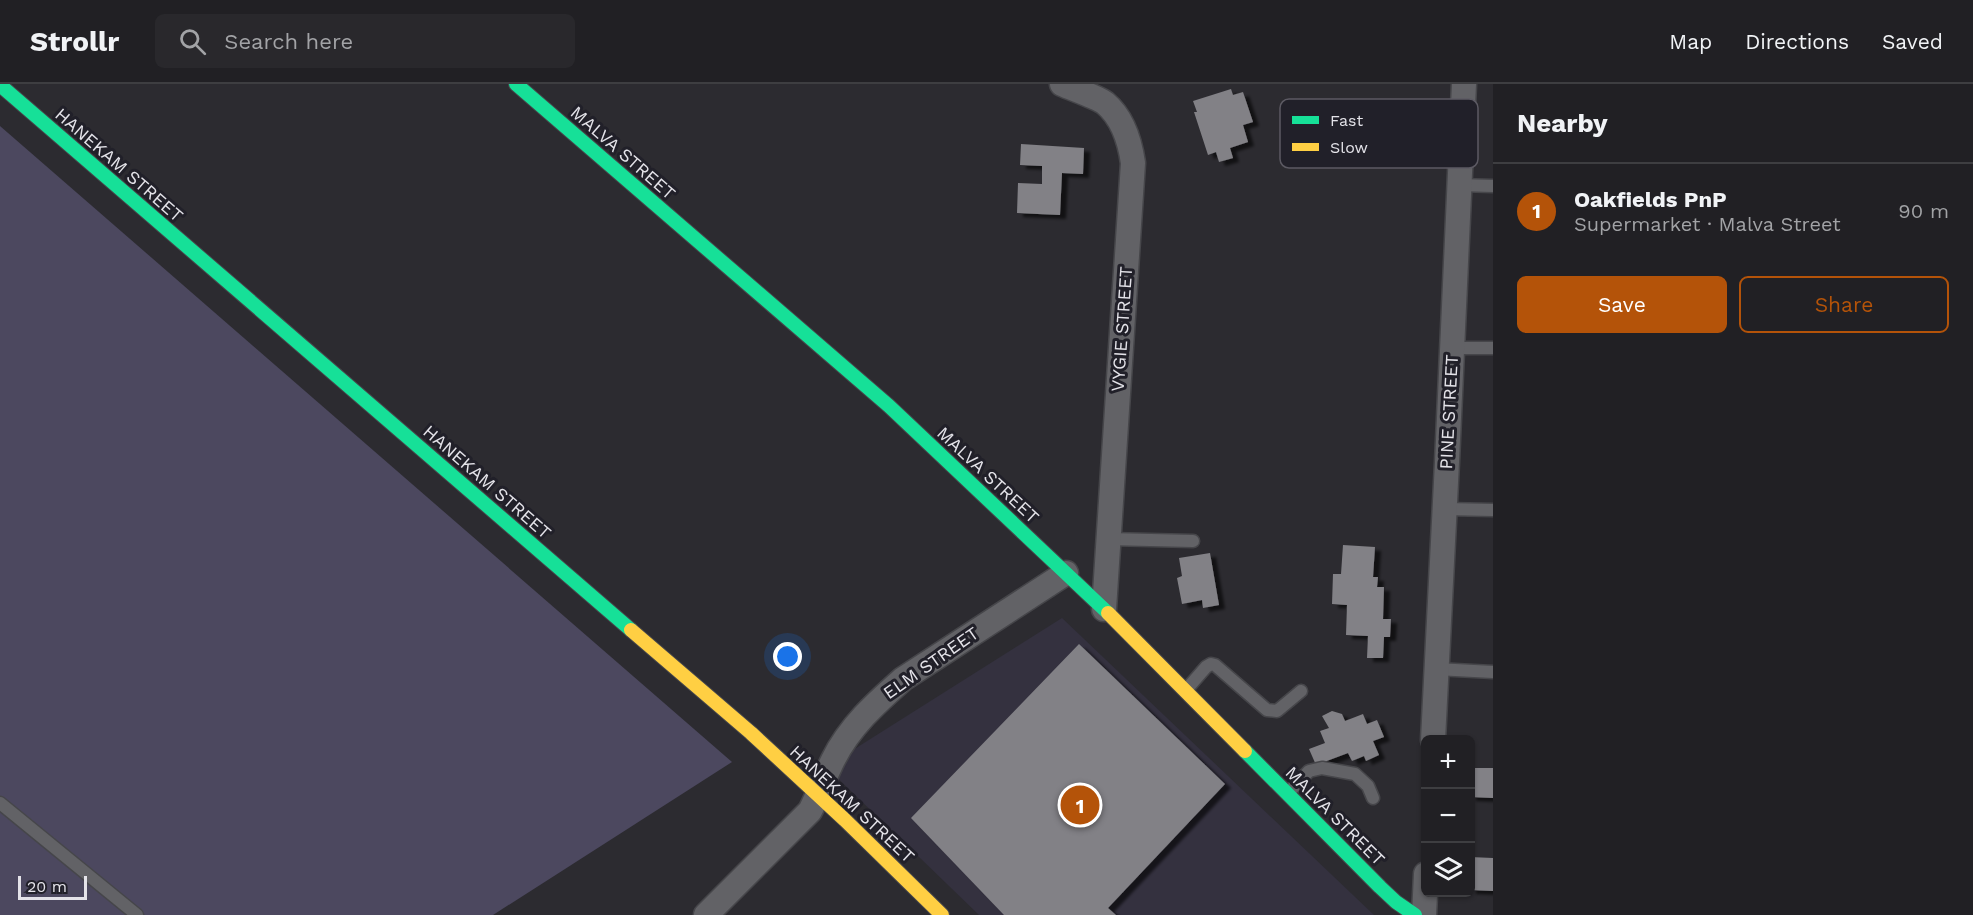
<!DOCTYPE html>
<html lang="en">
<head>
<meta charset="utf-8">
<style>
	body { margin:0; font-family:"Work Sans",sans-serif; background:#29282c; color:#f1f3f6 }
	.controls { position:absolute; right:18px; bottom:18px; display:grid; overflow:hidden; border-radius:9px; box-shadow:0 2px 4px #0004 }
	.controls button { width:54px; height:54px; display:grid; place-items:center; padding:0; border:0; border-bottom:2px solid #3e3e41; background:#212024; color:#f1f3f6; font:30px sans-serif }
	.scale { position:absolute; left:18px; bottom:15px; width:69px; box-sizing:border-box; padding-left:6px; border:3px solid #e4e3e9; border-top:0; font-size:16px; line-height:21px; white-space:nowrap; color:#e4e3e9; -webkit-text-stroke:4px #212029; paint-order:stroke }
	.you { position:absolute; left:788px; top:573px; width:21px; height:21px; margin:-15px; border:4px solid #fff; border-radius:50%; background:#1a73e8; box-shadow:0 0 0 9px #1a73e833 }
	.badge { display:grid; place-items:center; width:39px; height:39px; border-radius:50%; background:#b45309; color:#fff; font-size:20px; font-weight:700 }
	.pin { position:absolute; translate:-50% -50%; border:3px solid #fff; box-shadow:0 2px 6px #0006 }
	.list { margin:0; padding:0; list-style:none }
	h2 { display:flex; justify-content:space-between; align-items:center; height:78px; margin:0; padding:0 24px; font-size:26px }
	h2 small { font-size:20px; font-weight:400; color:#a2a3a6 }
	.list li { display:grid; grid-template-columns:39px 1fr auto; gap:18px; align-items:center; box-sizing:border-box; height:96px; padding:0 24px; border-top:2px solid #3e3e41 }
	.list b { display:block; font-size:22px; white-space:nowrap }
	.list p { margin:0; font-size:20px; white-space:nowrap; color:#a2a3a6 }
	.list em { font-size:20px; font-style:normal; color:#a2a3a6 }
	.actions { display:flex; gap:12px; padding:18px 24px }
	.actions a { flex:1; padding:14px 0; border:2px solid #b45309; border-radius:9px; text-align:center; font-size:21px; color:#b45309 }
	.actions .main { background:#b45309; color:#fff }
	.icon { flex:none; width:33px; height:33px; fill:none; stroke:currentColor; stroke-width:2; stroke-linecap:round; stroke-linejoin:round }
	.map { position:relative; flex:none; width:1493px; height:831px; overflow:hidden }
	header { display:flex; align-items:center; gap:36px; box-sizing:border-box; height:84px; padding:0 30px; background:#212024; border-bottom:2px solid #3e3e41 }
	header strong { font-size:28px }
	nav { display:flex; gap:33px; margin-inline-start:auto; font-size:21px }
	.search { width:420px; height:54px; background:#29282c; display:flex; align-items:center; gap:15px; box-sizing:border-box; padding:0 21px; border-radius:9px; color:#a2a3a6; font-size:22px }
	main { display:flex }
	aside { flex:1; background:#212024 }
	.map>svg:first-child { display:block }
	.built { fill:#34313f }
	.green { fill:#4c485f }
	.building { fill:#828186; filter:url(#shadow) }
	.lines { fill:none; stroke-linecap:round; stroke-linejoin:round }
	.lane-casing { stroke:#46464a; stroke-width:15 }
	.street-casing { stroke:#46464a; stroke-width:27 }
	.fast-casing { stroke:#46464a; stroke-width:16 }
	.slow-casing { stroke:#46464a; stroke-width:16 }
	.lane { stroke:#626266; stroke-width:12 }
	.street { stroke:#626266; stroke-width:24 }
	.fast { stroke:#16e098; stroke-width:14 }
	.slow { stroke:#ffcf43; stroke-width:14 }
	.labels { text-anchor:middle; stroke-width:6; stroke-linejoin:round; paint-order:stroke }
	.street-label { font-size:18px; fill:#e4e3e9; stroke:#212029 }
	.key { fill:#212029; stroke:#5c5a63; stroke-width:1.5 }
	.key-label { font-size:16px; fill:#e4e3e9 }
</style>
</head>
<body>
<header>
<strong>Strollr</strong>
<div class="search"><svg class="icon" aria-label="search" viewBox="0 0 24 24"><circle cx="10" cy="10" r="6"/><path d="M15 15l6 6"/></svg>Search here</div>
<nav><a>Map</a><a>Directions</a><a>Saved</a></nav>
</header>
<main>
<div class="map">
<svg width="1493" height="831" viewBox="0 0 1493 831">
	<defs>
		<filter id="shadow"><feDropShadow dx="6" dy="4" stdDeviation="1.5" flood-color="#0009"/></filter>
	</defs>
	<rect width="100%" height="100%" fill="#2c2b30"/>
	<path class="built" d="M1062 534 1374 831H979L826 683Z"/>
	<path class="green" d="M0 42 732 678 493 831H0Z"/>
	<path class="building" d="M1231 5 1233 11 1243 8 1253 38 1243 41 1248 58 1230 64 1233 74 1219 78 1216 68 1208 71 1194 28H1197L1193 17Z
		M1021 60 1084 64 1083 90 1062 89 1060 131 1017 129 1018 99 1042 100V82L1020 81Z
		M1343 461 1375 463 1373 493H1378L1377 503H1384L1383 535H1391L1390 553H1384L1383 574H1367L1368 552 1346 551 1347 521 1332 520 1333 490H1341Z
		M1210 469 1219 521 1203 524 1202 516 1182 520 1177 494 1182 492 1179 474Z
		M1079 560 1225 700 1108 824 1116 831H1004L911 734Z
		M1332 627 1342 630 1345 637 1363 630 1367 640 1377 636 1384 653 1373 657 1379 671 1366 677 1364 672 1352 677 1348 669 1316 681 1309 665 1325 659 1320 647 1329 644 1322 632Z
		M1470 684H1493V714L1470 713Z
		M1470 773 1493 774V807L1470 806Z"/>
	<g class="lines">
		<g class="lane-casing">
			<path id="lane" d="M1459 101 1493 102
				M1452 264H1493
				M1445 425 1493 426
				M1108 455 1193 457
				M1436 585 1493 588
				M1186 606 1206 583 1211 580 1215 581 1267 626 1277 627 1301 607
				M1288 709 1309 687 1322 684 1355 690 1368 702 1373 714
				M0 719 137 831"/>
		</g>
		<g class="street-casing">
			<path id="street" d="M1062 0C1073 5 1097 13 1105 19 1123 34 1130 58 1133 79L1104 525
				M1433 656 1447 378 1464 0
				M706 831 810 727C819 710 825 692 833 676 850 642 876 619 903 595L1066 489
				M1424 831 1426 790"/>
		</g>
		<g class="fast-casing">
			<path id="fast" d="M516 0 889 322 1108 529
				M0 1 631 546
				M1245 667 1380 803 1396 818 1415 831"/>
		</g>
		<g class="slow-casing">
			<path id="slow" d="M1108 529 1245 667
				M631 546 751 649 845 736 942 831"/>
		</g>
		<use href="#lane" class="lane"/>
		<use href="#street" class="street"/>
		<use href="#fast" class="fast"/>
		<use href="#slow" class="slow"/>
	</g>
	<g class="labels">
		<g class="street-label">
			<text transform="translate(623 69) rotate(41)" y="6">MALVA STREET</text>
			<text transform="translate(119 81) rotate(41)" y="6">HANEKAM STREET</text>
			<text transform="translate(1122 245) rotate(-86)" y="6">VYGIE STREET</text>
			<text transform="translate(1449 328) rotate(-87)" y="6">PINE STREET</text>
			<text transform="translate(988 391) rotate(43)" y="6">MALVA STREET</text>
			<text transform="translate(487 398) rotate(41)" y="6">HANEKAM STREET</text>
			<text transform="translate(931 579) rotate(-35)" y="6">ELM STREET</text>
			<text transform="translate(852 720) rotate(43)" y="6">HANEKAM STREET</text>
			<text transform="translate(1335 732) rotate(45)" y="6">MALVA STREET</text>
		</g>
	</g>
	<rect x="1280" y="15" width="198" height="69" rx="9" class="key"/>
	<rect x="1292" y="32" width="27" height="8" fill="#16e098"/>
	<rect x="1292" y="59" width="27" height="8" fill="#ffcf43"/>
	<g class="key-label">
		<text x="1330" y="42">Fast</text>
		<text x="1330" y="69">Slow</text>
	</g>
</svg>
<div class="controls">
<button>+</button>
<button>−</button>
<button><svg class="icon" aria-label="layers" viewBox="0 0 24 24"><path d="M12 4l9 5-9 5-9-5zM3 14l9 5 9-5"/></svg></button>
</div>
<div class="scale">20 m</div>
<div class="you"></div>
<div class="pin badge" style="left:1080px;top:721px">1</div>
</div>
<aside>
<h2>Nearby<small></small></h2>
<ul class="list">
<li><span class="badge">1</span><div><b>Oakfields PnP</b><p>Supermarket · Malva Street</p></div><em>90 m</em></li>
</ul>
<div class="actions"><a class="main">Save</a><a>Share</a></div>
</aside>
</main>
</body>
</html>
